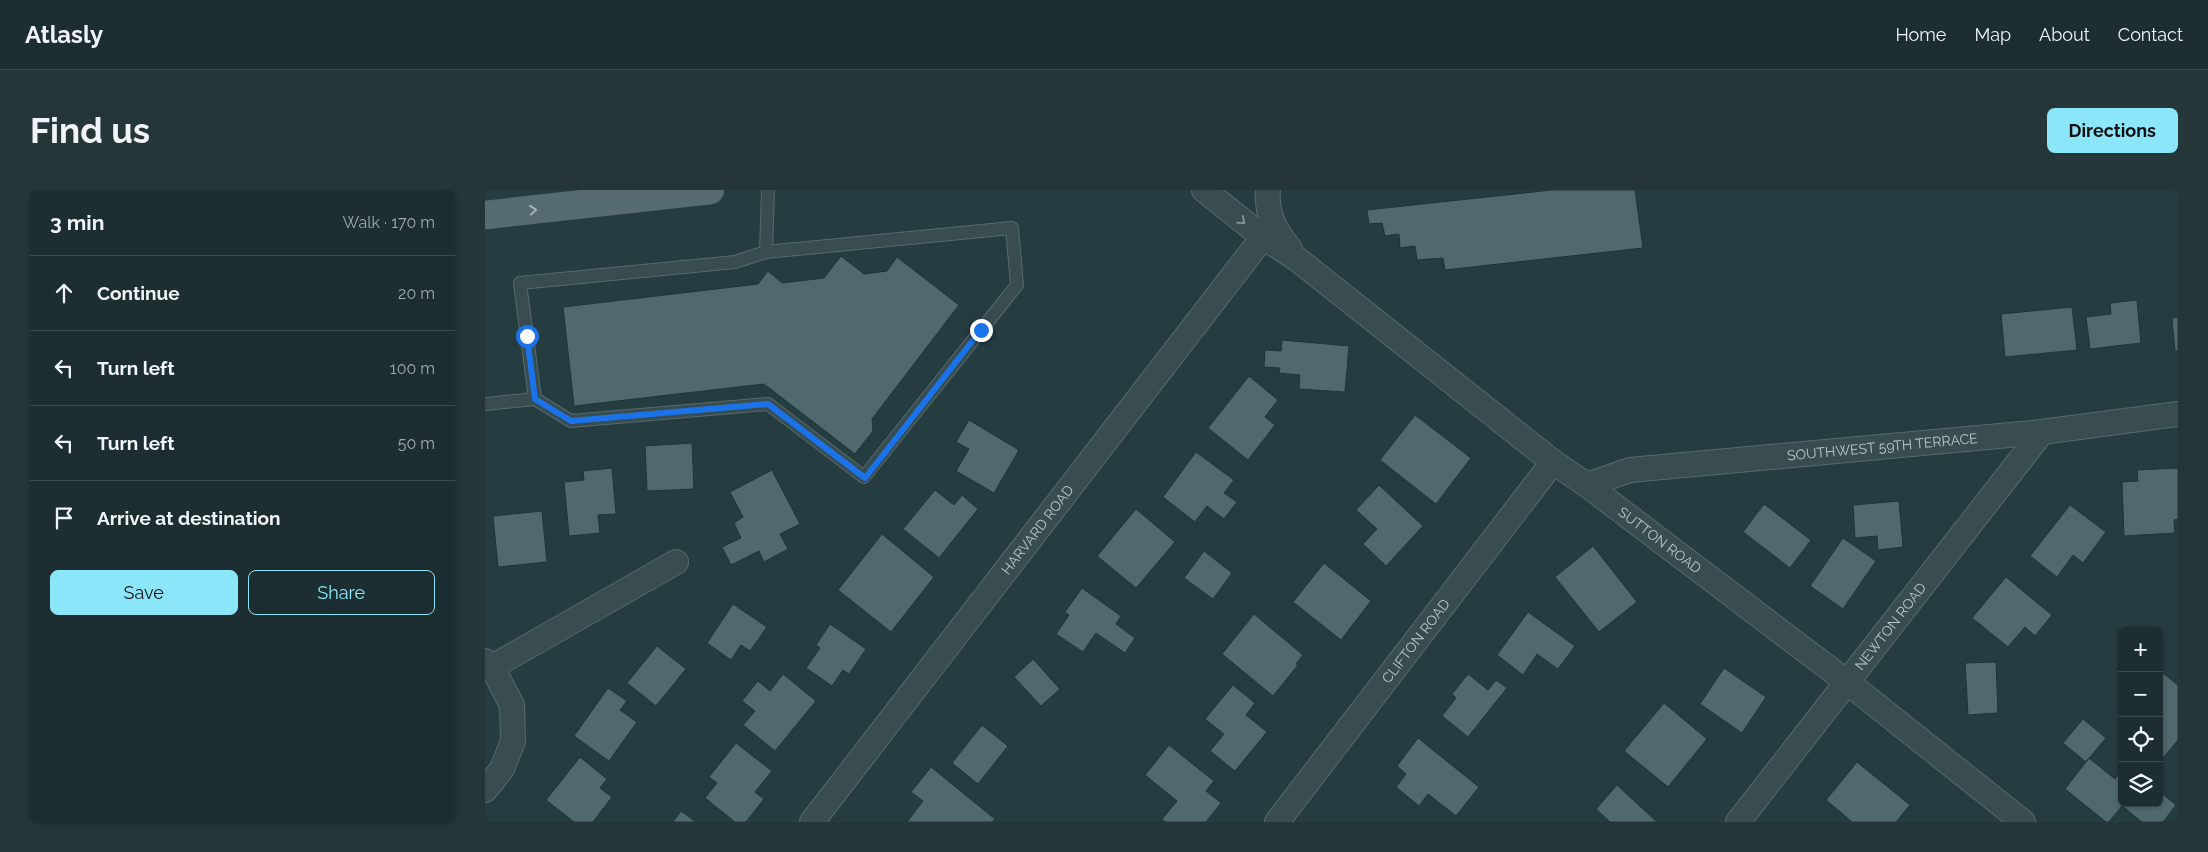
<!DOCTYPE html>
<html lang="en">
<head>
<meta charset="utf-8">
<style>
	body { margin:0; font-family:Raleway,sans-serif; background:#253639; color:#f1f3f6 }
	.controls { position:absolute; right:15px; bottom:15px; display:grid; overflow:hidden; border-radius:8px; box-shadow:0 1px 4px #0004 }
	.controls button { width:45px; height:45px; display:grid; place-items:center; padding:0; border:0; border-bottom:1px solid #3a4a4d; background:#1c2e31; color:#f1f3f6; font:25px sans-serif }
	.stop { position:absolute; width:15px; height:15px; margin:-11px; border:4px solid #1a73e8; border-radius:50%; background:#fff }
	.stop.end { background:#1a73e8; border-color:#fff; box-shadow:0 1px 5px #0008 }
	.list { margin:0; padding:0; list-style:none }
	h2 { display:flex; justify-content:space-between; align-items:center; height:65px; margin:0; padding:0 20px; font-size:21px }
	h2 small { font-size:16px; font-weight:400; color:#a0a8ab }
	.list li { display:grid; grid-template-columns:32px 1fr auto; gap:15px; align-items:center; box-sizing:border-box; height:75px; padding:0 20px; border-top:1px solid #3a4a4d }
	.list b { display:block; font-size:19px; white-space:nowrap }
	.list em { font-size:16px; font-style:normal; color:#a0a8ab }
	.actions { display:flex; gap:10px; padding:15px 20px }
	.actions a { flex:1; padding:11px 0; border:1px solid #8be6fa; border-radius:8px; text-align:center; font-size:18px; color:#8be6fa }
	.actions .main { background:#8be6fa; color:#111 }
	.icon { flex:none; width:28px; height:28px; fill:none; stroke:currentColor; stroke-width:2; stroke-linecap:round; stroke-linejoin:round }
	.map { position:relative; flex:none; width:1693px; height:632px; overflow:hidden; border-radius:8px }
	header { display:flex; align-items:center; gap:30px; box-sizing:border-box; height:70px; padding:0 25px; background:#1c2e31; border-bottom:1px solid #3a4a4d }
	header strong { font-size:24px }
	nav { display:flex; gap:28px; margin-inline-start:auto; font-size:18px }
	.intro { display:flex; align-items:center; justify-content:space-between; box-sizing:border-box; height:120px; padding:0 30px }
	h1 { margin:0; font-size:35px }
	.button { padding:12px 22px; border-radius:8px; background:#8be6fa; color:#111; font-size:18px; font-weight:700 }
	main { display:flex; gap:30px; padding:0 30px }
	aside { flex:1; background:#1c2e31; border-radius:8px; box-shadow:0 1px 4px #0004 }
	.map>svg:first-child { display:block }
	.building { fill:#50696e; stroke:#203437 }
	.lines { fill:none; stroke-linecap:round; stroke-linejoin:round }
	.lane-casing { stroke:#576a6e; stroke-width:14 }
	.street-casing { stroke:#576a6e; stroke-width:26 }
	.primary-casing { stroke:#45595c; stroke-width:29 }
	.lane { stroke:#394d50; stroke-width:12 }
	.street { stroke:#394d50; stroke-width:24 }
	.primary { stroke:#576c70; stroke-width:28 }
	.oneway { stroke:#a2b5b9 }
	.oneway2 { stroke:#7d9094 }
	.route { stroke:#1a73e8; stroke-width:6 }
	.labels { text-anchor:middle; stroke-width:4; stroke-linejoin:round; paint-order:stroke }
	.street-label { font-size:14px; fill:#b5c7cb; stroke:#1e3235 }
</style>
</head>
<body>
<header>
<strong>Atlasly</strong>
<nav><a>Home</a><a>Map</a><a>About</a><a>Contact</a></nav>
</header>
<div class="intro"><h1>Find us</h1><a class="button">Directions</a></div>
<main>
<aside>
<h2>3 min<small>Walk · 170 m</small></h2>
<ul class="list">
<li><svg class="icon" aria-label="ahead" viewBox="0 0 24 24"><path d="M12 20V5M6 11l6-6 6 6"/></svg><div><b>Continue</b></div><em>20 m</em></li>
<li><svg class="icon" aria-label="left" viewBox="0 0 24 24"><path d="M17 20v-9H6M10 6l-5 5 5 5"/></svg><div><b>Turn left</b></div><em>100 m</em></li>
<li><svg class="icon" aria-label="left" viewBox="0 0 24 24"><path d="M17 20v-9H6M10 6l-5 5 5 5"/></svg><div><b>Turn left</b></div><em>50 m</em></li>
<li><svg class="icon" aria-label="arrive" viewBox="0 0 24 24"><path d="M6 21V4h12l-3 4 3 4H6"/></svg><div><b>Arrive at destination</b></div></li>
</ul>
<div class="actions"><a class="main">Save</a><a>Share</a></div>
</aside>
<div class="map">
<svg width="1693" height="632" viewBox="0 0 1693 632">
	<rect width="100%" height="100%" fill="#253d41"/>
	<path class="building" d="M1067 0H1150L1158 58 960 80 958 68 932 70 930 56 915 58 914 44 900 46 897 33 884 34 882 20Z
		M1691 0H1693V14H1692Z
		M356 66 379 84 402 81 412 67 474 115 387 229 388 241 370 264 279 194 89 216 78 117 273 94 283 81 297 93 339 88Z
		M1652 110 1656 153 1605 159 1601 127 1626 124 1625 113Z
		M1587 117 1592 160 1520 167 1516 124Z
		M1693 127V161H1690L1687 128Z
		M797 150 864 156 860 202 814 199 815 185 794 183 795 178 779 177 780 160 796 161Z
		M764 186 793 210 780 227 790 235 763 270 723 238Z
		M930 225 986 268 951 314 895 270Z
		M484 230 534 260 509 303 471 281 484 259 471 252Z
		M207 253 209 299 162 301 160 256Z
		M711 262 749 290 739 303 752 312 739 329 722 316 710 332 678 307Z
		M127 278 131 324 113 325 115 343 84 346 79 292 99 290 98 281Z
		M1693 278V329L1689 330 1690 343 1639 346 1637 292 1653 291 1652 280Z
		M287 280 315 334 295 344 303 359 279 372 274 361 246 375 237 357 256 348 249 333 258 327 245 302Z
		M894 295 938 336 901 376 878 354 892 339 871 320Z
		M450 300 469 315 477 305 493 319 454 368 418 339Z
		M1414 311 1418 357 1393 360 1392 346 1370 348 1368 315Z
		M1279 314 1326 350 1305 378 1258 342Z
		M1585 315 1621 342 1598 373 1588 365 1572 387 1545 366Z
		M651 319 690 352 651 398 612 366Z
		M57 321 62 372 13 377 8 326Z
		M397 344 449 387 406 442 353 400Z
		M1358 348 1391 371 1358 419 1325 396Z
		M1108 356 1152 412 1114 442 1070 387Z
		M719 361 747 383 728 409 699 388Z
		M839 373 886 411 856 450 808 412Z
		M1521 387 1567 425 1550 446 1540 437 1523 457 1487 428Z
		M597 398 636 426 631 434 650 448 640 463 611 443 598 462 571 444 584 425 580 422Z
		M248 414 282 437 265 461 256 455 246 470 222 453Z
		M1043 422 1090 456 1073 479 1052 464 1038 485 1012 465Z
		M769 424 818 465 811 474 813 475 788 506 737 464Z
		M345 434 381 459 364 484 358 480 347 496 321 478 335 458 331 455Z
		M172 456 201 479 171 516 142 493Z
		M548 469 575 499 556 516 529 487Z
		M1511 472 1513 523 1483 525 1480 473Z
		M1239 478 1281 507 1257 543 1215 514Z
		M1674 480 1693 495V550L1674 573Z
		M298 484 331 511 290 561 258 535 270 521 257 511 273 491 285 501Z
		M983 484 1003 500 1011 490 1022 498 983 547 957 526 971 508 967 504Z
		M748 495 770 513 761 525 782 542 750 581 725 561 739 544 720 529Z
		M123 498 142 511 135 520 152 532 124 571 89 546Z
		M1179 513 1222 549 1183 597 1139 561Z
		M1598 529 1621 548 1601 572 1578 553Z
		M497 535 523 556 493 594 467 573Z
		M933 548 994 597 971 626 943 604 934 616 911 597 921 584 912 576Z
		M251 553 287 581 270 602 279 609 261 632H250L220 608 232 593 224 587Z
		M684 555 729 591 721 601 736 613 721 632H680L677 629 692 611 660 585Z
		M95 567 122 589 115 598 127 607 108 632H89L61 610Z
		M1604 568 1630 589 1637 580V613H1674V601L1691 615 1678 632H1657L1637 616 1624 632H1621L1580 599Z
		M1372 572 1425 615 1411 632H1367L1341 610Z
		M446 577 510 629 507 632H422L438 611 426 602Z
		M1132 595 1172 632H1125L1111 619Z
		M196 621 211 632H188Z"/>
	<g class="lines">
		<g class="lane-casing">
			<path id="lane" d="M281 62 283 0
				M0 214 50 209 86 231 283 214 379 287 532 95 527 38 281 62 250 72 35 93 50 209"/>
		</g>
		<g class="street-casing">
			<g id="street">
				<path id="s1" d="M719 0 778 47 812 69 1068 272 1102 295 1362 492 1538 632"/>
				<path d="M783 0C781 25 790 40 805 59"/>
				<path id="s2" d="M1102 295 1145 280 1557 242 1693 224"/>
				<path d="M0 471 7 477 191 372"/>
				<path d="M0 600 17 579 28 551 27 515 7 477"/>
				<path id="s3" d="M327 632 778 47"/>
				<path id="s4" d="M792 632 1068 272"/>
				<path id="s5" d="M1253 632 1557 242"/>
			</g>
		</g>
		<g class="primary-casing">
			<path id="primary" d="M0 25 225 0"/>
		</g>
		<use href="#lane" class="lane"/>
		<use href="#street" class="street"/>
		<use href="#primary" class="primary"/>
	</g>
	<defs><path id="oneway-chevron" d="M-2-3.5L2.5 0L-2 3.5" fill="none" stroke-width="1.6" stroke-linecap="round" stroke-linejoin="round" transform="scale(1.25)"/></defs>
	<use class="oneway" href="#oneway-chevron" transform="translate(48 20) rotate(-6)"/>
	<use class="oneway2" href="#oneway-chevron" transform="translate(757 31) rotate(39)"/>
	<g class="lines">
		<path class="route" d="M42 146 50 209 86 231 283 214 380 288 496 140"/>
	</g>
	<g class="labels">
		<g class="street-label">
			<text dy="5" stroke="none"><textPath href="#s2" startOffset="299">SOUTHWEST 59TH TERRACE</textPath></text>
			<text dy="5" stroke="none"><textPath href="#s3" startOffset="369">HARVARD ROAD</textPath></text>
			<text dy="5" stroke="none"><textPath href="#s1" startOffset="575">SUTTON ROAD</textPath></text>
			<text dy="5" stroke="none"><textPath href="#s5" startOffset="248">NEWTON ROAD</textPath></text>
			<text dy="5" stroke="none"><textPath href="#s4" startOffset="228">CLIFTON ROAD</textPath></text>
		</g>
	</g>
</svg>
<div class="controls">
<button>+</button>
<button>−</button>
<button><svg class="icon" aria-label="locate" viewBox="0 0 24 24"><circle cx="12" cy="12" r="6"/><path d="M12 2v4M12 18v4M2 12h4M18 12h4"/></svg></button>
<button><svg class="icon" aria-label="layers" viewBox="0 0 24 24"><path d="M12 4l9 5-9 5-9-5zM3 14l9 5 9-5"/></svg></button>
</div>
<div class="stop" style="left:42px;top:146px"></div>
<div class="stop end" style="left:496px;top:140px"></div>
</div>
</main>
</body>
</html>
